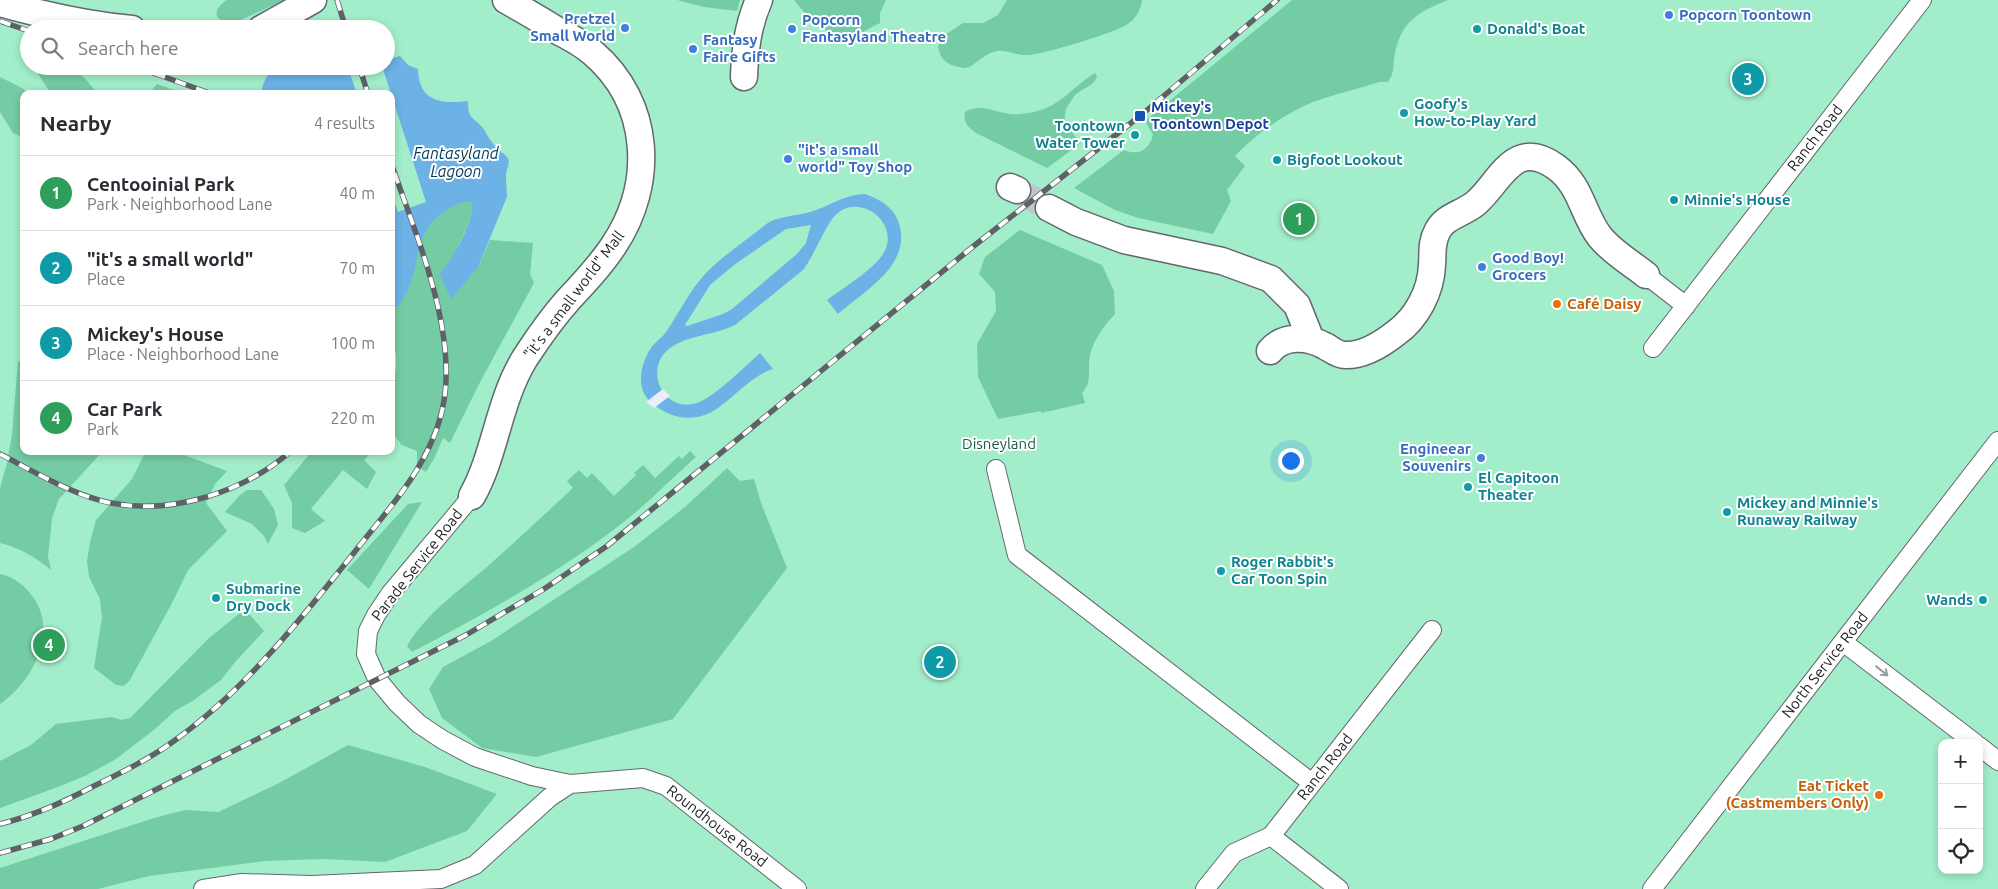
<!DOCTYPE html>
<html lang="en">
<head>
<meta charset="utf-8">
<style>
	body { margin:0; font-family:Ubuntu,sans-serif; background:#f2f2f3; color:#2b2b33 }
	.controls { position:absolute; right:15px; bottom:15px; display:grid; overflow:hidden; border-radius:10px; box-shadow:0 2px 8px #0003 }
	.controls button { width:45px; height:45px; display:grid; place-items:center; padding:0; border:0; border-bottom:1px solid #e1e1e2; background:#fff; color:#2b2b33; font:25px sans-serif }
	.you { position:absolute; left:1290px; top:460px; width:18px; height:18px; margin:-12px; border:4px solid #fff; border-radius:50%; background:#1a73e8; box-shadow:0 0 0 8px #1a73e833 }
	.badge { display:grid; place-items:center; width:32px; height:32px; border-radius:50%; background:#bd3674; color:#fff; font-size:16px; font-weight:700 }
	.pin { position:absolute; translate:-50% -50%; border:2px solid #fff; box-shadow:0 1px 5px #0006 }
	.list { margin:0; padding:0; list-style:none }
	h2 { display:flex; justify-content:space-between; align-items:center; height:65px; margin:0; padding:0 20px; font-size:21px }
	h2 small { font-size:16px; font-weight:400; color:#7c7c81 }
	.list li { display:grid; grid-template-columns:32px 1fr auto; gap:15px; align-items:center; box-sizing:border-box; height:75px; padding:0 20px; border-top:1px solid #e1e1e2 }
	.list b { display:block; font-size:19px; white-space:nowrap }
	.list p { margin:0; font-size:16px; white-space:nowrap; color:#7c7c81 }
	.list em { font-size:16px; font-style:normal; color:#7c7c81 }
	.icon { flex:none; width:28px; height:28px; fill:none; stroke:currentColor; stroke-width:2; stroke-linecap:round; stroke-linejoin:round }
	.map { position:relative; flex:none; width:1998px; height:889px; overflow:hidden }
	.search { position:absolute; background:#fff; box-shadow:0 2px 8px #0003; left:20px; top:20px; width:375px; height:55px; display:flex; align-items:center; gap:12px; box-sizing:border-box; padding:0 18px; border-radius:28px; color:#7c7c81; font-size:19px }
	.panel { position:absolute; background:#fff; box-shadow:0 2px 8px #0003; left:20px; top:90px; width:375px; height:365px; border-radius:10px }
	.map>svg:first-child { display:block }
	.green { fill:#a2eeca; fill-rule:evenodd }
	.forest { fill:#74cca5 }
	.water { fill:#6db2e6; fill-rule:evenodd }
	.pier { fill:#e9eef8 }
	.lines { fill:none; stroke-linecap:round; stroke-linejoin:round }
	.pedestrian-tunnel { stroke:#c1c6ce; stroke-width:26; stroke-dasharray:26 13; stroke-linecap:butt }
	.service-casing { stroke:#636770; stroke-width:20 }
	.pedestrian-casing { stroke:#636770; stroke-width:29 }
	.service { stroke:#fff; stroke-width:18 }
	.pedestrian { stroke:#fff; stroke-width:26 }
	.rail-casing { stroke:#5e6166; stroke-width:5.5 }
	.rail { stroke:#fff; stroke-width:4; stroke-dasharray:11; stroke-linecap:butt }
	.oneway { stroke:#9c9c9e }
	.shop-dot { fill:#3f7fe0; stroke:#fff; stroke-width:2 }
	.culture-dot { fill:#0f9aa8; stroke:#fff; stroke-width:2 }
	.transit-dot { fill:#1a4fb4; stroke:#fff; stroke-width:2 }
	.food-dot { fill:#e8710a; stroke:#fff; stroke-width:2 }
	.labels { text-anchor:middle; stroke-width:4; stroke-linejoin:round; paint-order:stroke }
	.shop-label { font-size:15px; font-weight:bold; fill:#366cbe; stroke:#fff; text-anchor:start }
	.culture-label { font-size:15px; font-weight:bold; fill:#0d838f; stroke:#fff; text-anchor:start }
	.transit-label { font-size:15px; font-weight:bold; fill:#164399; stroke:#fff; text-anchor:start }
	.street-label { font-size:15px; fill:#222427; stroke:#fff }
	.food-label { font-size:15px; font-weight:bold; fill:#c56008; stroke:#fff; text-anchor:start }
	.park-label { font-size:15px; fill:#175b41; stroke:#fff }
	.water-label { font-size:16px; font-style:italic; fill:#00395a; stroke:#fff }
</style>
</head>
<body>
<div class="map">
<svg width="1998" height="889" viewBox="0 0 1998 889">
	<rect width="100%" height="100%" fill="#e9eef8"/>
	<path class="green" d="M0 0H1998V889H0ZM29 29H386V66H29ZM24 94H391V451H24ZM1942 743H1979V870H1942Z"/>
	<path class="forest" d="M227 0H285L229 25 218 18V16L217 17C215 9 221 4 227 0Z
		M677 0H740L737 11 704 7Z
		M794 0H886L880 13V23C871 27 860 35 851 37 833 43 804 14 794 0Z
		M1007 0H1142C1141 10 1135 20 1126 25 1114 33 1042 55 1027 55 1017 56 1006 49 997 51 984 53 972 69 964 68 949 66 940 61 938 46L945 35 963 23H983L998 15Z
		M1292 0H1448C1419 12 1402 20 1395 53 1392 67 1396 70 1388 82H1379C1358 89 1335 94 1313 102 1284 114 1256 134 1235 156L1245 166 1227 190 1231 201 1213 234 1138 218 1115 210 1074 188 1124 150C1139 156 1149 150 1153 135L1145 121Z
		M33 66C69 66 74 63 98 94H51Z
		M1095 73 1097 77C1094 85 1086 87 1079 92 1074 95 1072 100 1069 104 1058 120 1071 131 1081 143L1047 168 976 133C968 127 963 123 965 112 980 103 994 112 1010 114 1019 115 1032 113 1041 110 1063 103 1076 84 1095 73Z
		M0 77 22 88 29 94H24V138L13 133 0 112Z
		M157 84 185 94H149Z
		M464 201 471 202 474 206 466 229 452 259 478 267 490 240 533 243 530 274 534 283 479 384 450 443 443 438 435 457 426 472 417 466V451L402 445 393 434 391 435V379C398 373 396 362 396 353L391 349V313C423 286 408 242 437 216 444 210 455 205 464 201Z
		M1020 230 1102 265 1114 291 1115 314C1104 326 1094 339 1090 355 1087 369 1093 382 1082 393L1085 403 1041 413V411L998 419 978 377 977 344 996 311 995 292 979 274 985 257Z
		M18 361 24 362V451H103L59 499 52 518 48 557 51 570C35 557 20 548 0 543V488L7 463 12 434Z
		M146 451H181L184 455 227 471 215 484 206 503 227 531 188 570 172 603 130 680 124 686 116 685 94 668 102 617 100 599 89 577 87 561 90 542 96 520 132 479Z
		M312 451H373L364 460 376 472 367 489 343 470 311 509 325 521 305 533 292 528V503L284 485Z
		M690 451 696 457C672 478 650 501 625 521 559 573 486 613 412 652L407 646C427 612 459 591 488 566 517 540 545 514 573 488L567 481 579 470 587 478 592 473 614 496 636 475 634 473 643 465 655 478 679 456 682 459Z
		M727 468 740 481 754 479 761 503 787 568 673 719 536 757 482 748 442 718 429 689 443 667 491 641 634 547 685 507Z
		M247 490H261L274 509 278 525 268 544 264 536 252 524 225 512 239 496Z
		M422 502 369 589 347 570 408 504Z
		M0 574C11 576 22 583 29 592 61 627 34 681 0 704Z
		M245 609 264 631 236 661 221 680 194 700 175 711 155 729 116 759 87 775 58 787 0 808V761L31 745 56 724 112 717 121 720 130 718 209 638Z
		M348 745 425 767 497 794 467 831 385 862 324 859 266 861 149 876 98 889H0V868L154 818 185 810 218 812 279 783Z"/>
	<path class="water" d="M400 56 408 65 418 69C419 102 441 104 468 101 468 120 473 116 483 128 487 134 490 141 496 147 499 151 505 154 508 158 511 164 505 171 506 177 506 184 507 190 507 197L478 267 451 299 440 274C456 253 468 231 473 206L471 202C461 201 454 206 446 211 406 234 426 284 391 313V193L398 212 426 202 382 66H386V60Z
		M277 66H346L348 68 357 94H261C263 82 267 73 277 66Z
		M865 194C882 200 896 209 900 227 909 267 864 291 838 314L827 300C842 289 874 269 883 254 901 227 865 194 839 212 827 220 815 255 803 270L735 325C715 335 688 335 670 348 642 369 664 414 697 403 715 397 745 366 760 353L773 369C744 378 724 413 697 417 680 420 665 414 652 403 635 390 640 364 651 348 655 342 662 338 666 332 680 312 690 289 707 272 725 254 748 239 769 222 782 216 796 216 810 212 831 206 842 195 865 194ZM811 225 806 243 797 254 732 309 723 314 687 326 685 325 710 285 734 265 786 229Z"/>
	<path class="pier" d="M663 389 670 396 654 408 646 402Z"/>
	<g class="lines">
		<path class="pedestrian-tunnel" d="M1017 190 1049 208"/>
		<g class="service-casing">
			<path id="service" d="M1646 275 1686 306
				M1653 348 1922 0
				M996 469 1017 555 1312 783
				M472 496 390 594 376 615 368 631 366 654 377 679 397 703 419 724 443 740 475 757 532 776 570 784 643 778 666 786 797 889
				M1843 642 1975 743
				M1979 746 1998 761
				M1271 836 1339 889
				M203 889 242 883 312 885 441 879 475 865 550 797 570 784
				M1205 889 1234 853 1271 836 1432 630
				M1652 889 1998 441"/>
		</g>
		<g class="pedestrian-casing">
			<path id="pedestrian" d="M0 3C43 15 87 25 132 29
				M261 29 313 0
				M744 77C745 49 748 25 759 0
				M1010 187 1017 190
				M1049 208 1076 222 1124 240 1222 261 1271 279 1297 305 1311 340
				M1270 351C1283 335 1307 336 1325 346 1331 349 1337 355 1345 355 1363 356 1382 344 1396 333 1417 318 1431 291 1432 265 1433 253 1431 243 1437 232 1444 216 1463 214 1476 203 1501 181 1514 137 1556 167 1582 186 1582 214 1600 237 1612 252 1631 263 1646 275
				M472 496C496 453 498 402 525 358 538 338 552 318 568 300 584 283 601 265 614 245 655 183 651 103 593 53 583 44 570 37 558 31 541 20 523 10 506 0"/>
		</g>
		<use href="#service" class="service"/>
		<use href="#pedestrian" class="pedestrian"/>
		<g class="rail-casing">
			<path id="rail" d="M337 0 346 29
				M0 21 29 31
				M134 66 212 94
				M359 66 368 94
				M0 454C33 471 74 496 111 503 173 515 244 492 291 451
				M0 824C33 816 64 802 94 786 123 772 153 757 178 738 248 687 303 616 357 549 390 507 429 466 442 411 460 334 416 236 391 163
				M0 853 51 839 83 826 466 635 544 589 607 546 975 245 1140 116 1277 0"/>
		</g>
		<use href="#rail" class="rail"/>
	</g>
	<defs><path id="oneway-shaft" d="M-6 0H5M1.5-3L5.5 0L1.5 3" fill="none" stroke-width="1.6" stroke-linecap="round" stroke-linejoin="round" transform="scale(1.25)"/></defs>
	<use class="oneway" href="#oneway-shaft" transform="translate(1882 671) rotate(38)"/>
	<g class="shop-dot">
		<circle cx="1669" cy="15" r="5"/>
		<circle cx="625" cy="28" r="5"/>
		<circle cx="792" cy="29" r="5"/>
		<circle cx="693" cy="49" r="5"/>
		<circle cx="788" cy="159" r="5"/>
		<circle cx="1482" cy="267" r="5"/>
		<circle cx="1481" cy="458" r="5"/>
	</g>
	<g class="culture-dot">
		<circle cx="1477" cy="29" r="5"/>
		<circle cx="1404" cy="113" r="5"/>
		<circle cx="1135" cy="135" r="5"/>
		<circle cx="1277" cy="160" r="5"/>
		<circle cx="1674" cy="200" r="5"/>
		<circle cx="1468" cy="487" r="5"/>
		<circle cx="1727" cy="512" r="5"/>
		<circle cx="1221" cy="571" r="5"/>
		<circle cx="216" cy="598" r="5"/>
		<circle cx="1983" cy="600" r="5"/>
	</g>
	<rect class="transit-dot" x="1134" y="110" width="12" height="12" rx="2.5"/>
	<g class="food-dot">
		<circle cx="1557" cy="304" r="5"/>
		<circle cx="1879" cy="795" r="5"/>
	</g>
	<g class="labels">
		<g class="shop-label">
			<text x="1679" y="20">Popcorn Toontown</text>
			<text x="615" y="24" text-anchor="end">Pretzel<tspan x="615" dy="17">Small World</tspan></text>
			<text x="802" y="25">Popcorn<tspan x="802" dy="17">Fantasyland Theatre</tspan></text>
			<text x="703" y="45">Fantasy<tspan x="703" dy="17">Faire Gifts</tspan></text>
			<text x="798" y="155">"it's a small<tspan x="798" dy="17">world" Toy Shop</tspan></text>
			<text x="1492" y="263">Good Boy!<tspan x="1492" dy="17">Grocers</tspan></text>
			<text x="1471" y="454" text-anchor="end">Engineear<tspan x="1471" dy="17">Souvenirs</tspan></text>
		</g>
		<g class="culture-label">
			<text x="1487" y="34">Donald's Boat</text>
			<text x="1414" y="109">Goofy's<tspan x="1414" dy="17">How-to-Play Yard</tspan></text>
			<text x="1125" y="131" text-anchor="end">Toontown<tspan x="1125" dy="17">Water Tower</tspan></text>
			<text x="1287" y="165">Bigfoot Lookout</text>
			<text x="1684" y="205">Minnie's House</text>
			<text x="1478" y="483">El Capitoon<tspan x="1478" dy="17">Theater</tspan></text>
			<text x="1737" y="508">Mickey and Minnie's<tspan x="1737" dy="17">Runaway Railway</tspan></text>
			<text x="1231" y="567">Roger Rabbit's<tspan x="1231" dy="17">Car Toon Spin</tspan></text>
			<text x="226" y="594">Submarine<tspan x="226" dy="17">Dry Dock</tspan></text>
			<text x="1973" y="605" text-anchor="end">Wands</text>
		</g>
		<g class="transit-label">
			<text x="1151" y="112">Mickey's<tspan x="1151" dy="17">Toontown Depot</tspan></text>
		</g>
		<g class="street-label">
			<text transform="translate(1815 138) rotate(-52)" y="5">Ranch Road</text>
			<text transform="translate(574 295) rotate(-53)" y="5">"it's a small world" Mall</text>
			<text transform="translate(417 565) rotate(-52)" y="5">Parade Service Road</text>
			<text transform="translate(1825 665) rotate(-52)" y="5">North Service Road</text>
			<text transform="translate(1325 767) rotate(-52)" y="5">Ranch Road</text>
			<text transform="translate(717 826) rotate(38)" y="5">Roundhouse Road</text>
		</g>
		<g class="food-label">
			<text x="1567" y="309">Café Daisy</text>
			<text x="1869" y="791" text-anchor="end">Eat Ticket<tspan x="1869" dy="17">(Castmembers Only)</tspan></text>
		</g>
		<g class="park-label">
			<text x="999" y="449">Disneyland</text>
		</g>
		<g class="water-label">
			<text x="456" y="159">Fantasyland<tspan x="456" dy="18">Lagoon</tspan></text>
		</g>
	</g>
</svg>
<div class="controls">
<button>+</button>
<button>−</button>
<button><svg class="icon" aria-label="locate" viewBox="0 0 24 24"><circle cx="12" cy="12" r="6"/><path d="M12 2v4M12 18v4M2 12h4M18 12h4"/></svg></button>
</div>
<div class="you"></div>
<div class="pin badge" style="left:1299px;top:219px;background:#2e9e5b">1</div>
<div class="pin badge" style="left:940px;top:662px;background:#0f9aa8">2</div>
<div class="pin badge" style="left:1748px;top:79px;background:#0f9aa8">3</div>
<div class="pin badge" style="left:49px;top:645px;background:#2e9e5b">4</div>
<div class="search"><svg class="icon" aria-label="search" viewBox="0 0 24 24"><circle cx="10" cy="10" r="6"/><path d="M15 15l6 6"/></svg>Search here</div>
<section class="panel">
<h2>Nearby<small>4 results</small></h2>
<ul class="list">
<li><span class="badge" style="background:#2e9e5b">1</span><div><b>Centooinial Park</b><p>Park · Neighborhood Lane</p></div><em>40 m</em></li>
<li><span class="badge" style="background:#0f9aa8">2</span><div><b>&quot;it's a small world&quot;</b><p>Place</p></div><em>70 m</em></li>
<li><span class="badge" style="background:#0f9aa8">3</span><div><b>Mickey's House</b><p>Place · Neighborhood Lane</p></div><em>100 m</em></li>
<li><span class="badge" style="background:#2e9e5b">4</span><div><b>Car Park</b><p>Park</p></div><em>220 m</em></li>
</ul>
</section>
</div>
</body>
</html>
